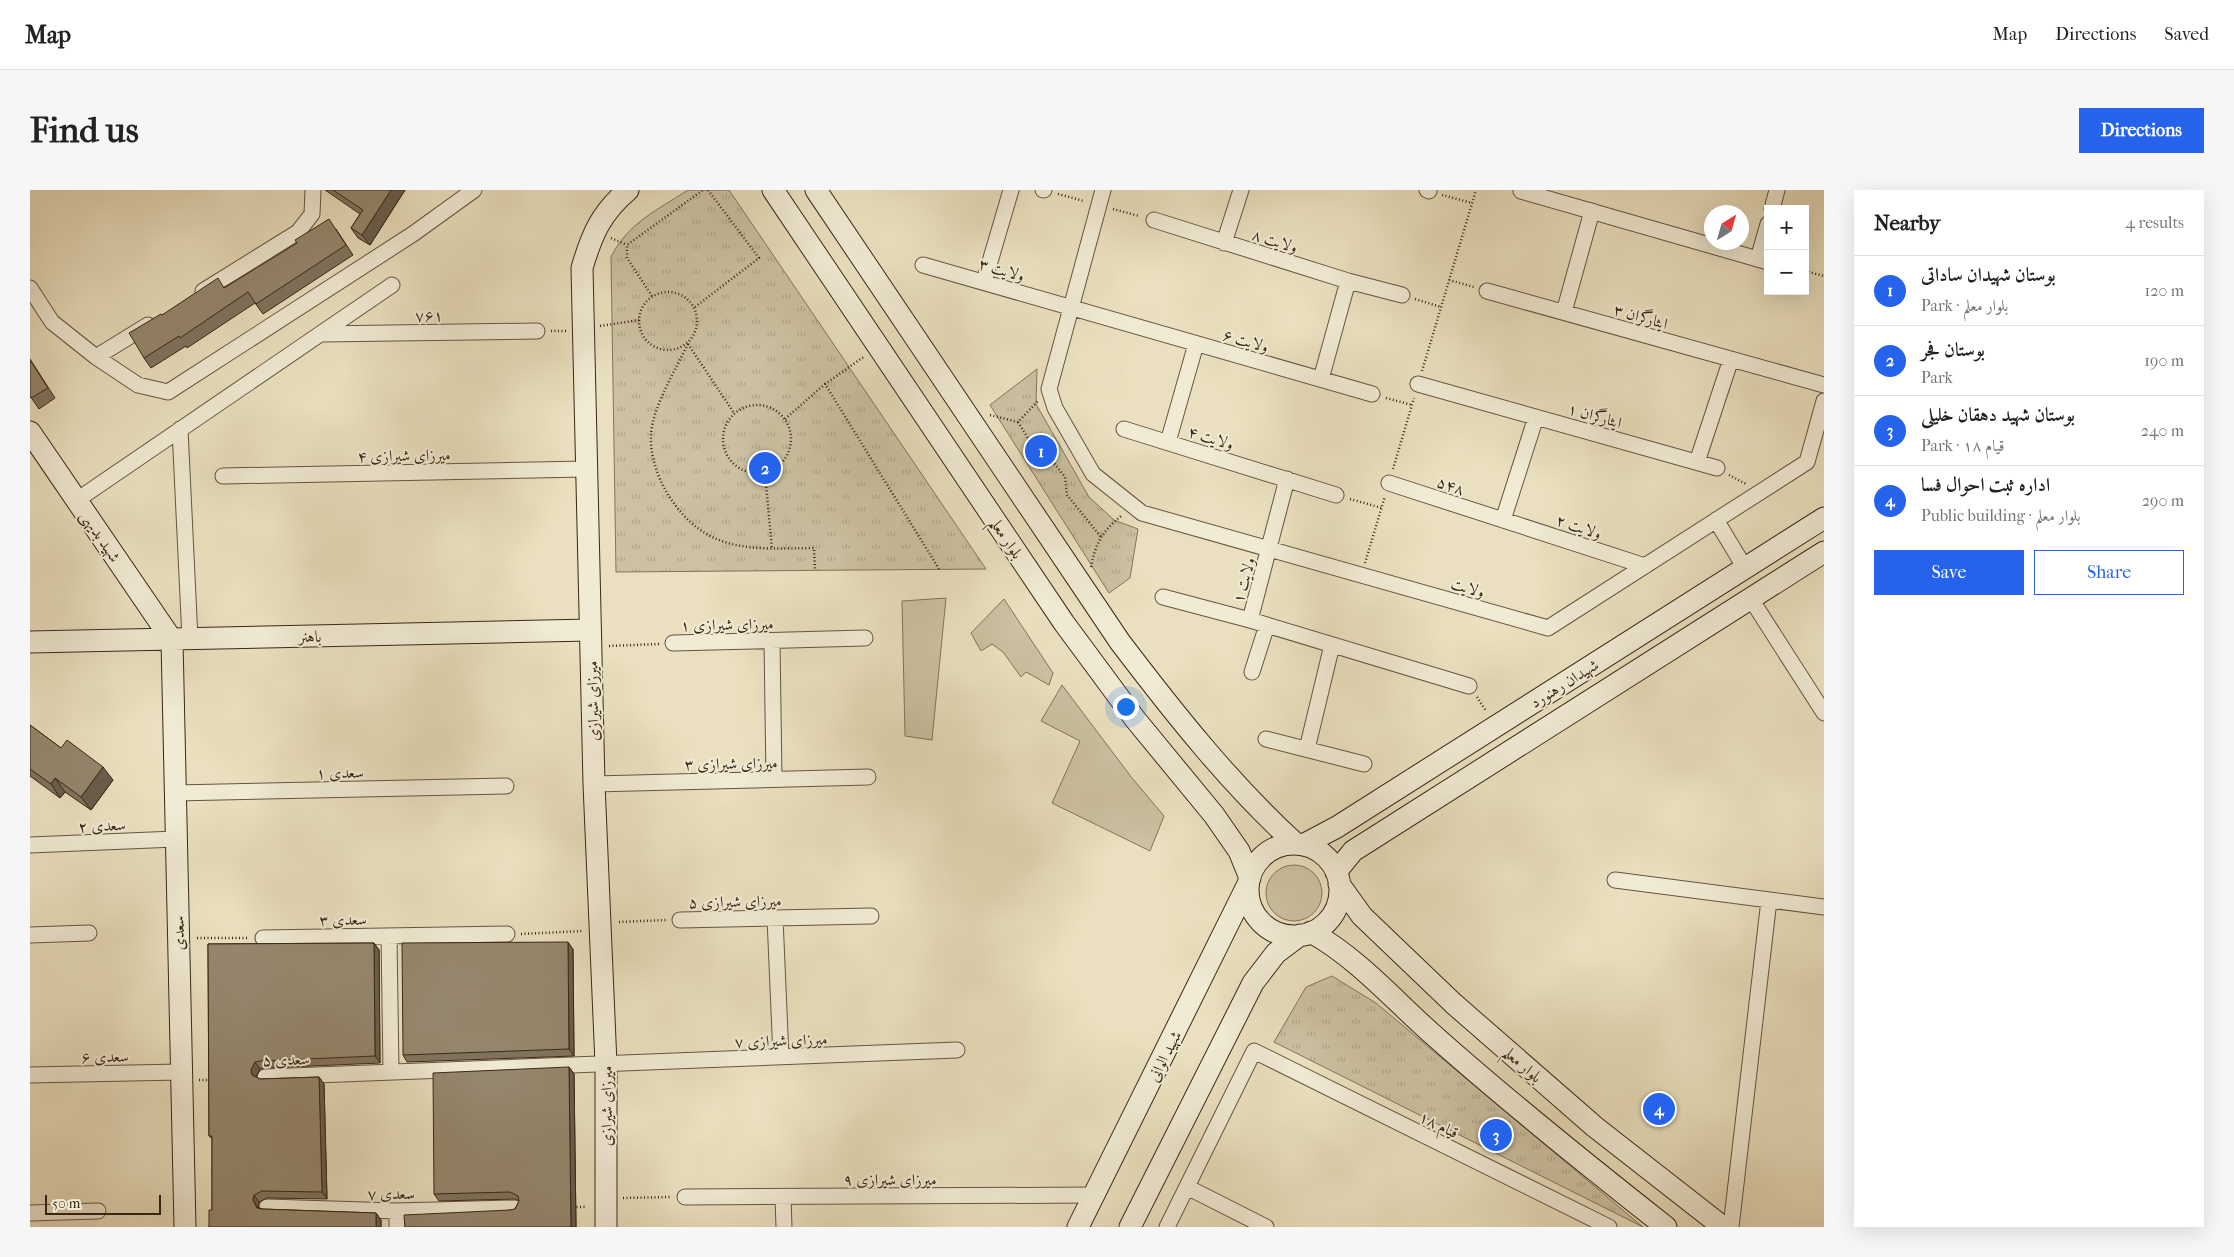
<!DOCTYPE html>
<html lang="en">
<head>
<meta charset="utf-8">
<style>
	body { margin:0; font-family:"IM FELL French Canon",Amiri,serif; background:#f6f6f6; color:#222 }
	.controls { position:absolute; right:15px; top:15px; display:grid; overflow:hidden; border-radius:0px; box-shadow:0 5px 20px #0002 }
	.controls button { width:45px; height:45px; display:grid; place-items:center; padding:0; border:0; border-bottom:1px solid #e0e0e0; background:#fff; color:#222; font:25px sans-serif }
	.compass { position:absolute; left:1674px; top:15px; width:45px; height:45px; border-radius:50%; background:#fff; box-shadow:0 5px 20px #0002; rotate:37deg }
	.scale { position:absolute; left:15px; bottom:12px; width:116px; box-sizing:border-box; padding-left:5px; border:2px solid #392716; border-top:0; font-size:14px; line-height:18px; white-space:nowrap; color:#392716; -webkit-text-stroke:4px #f1ebd5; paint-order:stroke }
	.you { position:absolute; left:1095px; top:516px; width:18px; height:18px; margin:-12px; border:4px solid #fff; border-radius:50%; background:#1a73e8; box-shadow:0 0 0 8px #1a73e833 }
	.badge { display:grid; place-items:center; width:32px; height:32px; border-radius:50%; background:#2563eb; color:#fff; font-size:16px; font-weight:700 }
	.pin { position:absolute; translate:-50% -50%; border:2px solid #fff; box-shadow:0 1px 5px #0006 }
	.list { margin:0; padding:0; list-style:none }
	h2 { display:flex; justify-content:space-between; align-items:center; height:65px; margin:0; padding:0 20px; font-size:21px }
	h2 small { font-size:16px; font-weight:400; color:#767676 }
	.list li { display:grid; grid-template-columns:32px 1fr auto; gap:15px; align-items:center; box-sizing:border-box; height:70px; padding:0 20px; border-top:1px solid #e0e0e0 }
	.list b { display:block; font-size:19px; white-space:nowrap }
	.list p { margin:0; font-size:16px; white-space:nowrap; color:#767676 }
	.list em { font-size:16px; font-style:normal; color:#767676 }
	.actions { display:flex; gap:10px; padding:15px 20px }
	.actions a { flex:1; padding:11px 0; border:1px solid #2563eb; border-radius:0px; text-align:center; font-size:18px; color:#2563eb }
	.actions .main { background:#2563eb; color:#fff }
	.map { position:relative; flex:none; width:1794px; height:1037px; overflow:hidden; border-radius:0px }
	header { display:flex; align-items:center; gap:30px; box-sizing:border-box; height:70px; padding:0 25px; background:#fff; border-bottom:1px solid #e0e0e0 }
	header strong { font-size:24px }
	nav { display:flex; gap:28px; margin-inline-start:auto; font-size:18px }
	.intro { display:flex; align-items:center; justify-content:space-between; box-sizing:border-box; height:120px; padding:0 30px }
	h1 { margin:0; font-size:35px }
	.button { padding:12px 22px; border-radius:0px; background:#2563eb; color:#fff; font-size:18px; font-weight:700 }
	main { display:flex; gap:30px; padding:0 30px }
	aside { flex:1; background:#fff; border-radius:0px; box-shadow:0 5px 20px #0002 }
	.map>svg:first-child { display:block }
	.grass { fill:#ccc1a2; stroke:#82745c }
	.park { fill:url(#park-tufts); stroke:#82745c }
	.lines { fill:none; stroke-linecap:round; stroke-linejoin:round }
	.street-casing { stroke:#655540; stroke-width:17 }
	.secondary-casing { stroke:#392716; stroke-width:23 }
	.path { stroke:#392716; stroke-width:2.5; stroke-dasharray:1 2.5; stroke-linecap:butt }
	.street { stroke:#f1ebd5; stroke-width:15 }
	.secondary { stroke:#f1ebd5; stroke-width:21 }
	.wall { fill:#80745f; stroke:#392716 }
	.shaded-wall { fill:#685e4d; stroke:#392716 }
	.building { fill:#95876e; stroke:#392716 }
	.labels { text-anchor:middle; stroke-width:4; stroke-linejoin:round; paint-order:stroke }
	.street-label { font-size:16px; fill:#392716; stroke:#f1ebd5 }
</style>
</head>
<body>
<header>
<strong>Map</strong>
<nav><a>Map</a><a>Directions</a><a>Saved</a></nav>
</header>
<div class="intro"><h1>Find us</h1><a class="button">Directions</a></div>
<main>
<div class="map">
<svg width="1794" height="1037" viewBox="0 0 1794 1037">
	<defs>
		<pattern id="park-tufts" width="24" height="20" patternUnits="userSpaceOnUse" patternTransform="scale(1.25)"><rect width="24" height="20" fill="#ccc1a2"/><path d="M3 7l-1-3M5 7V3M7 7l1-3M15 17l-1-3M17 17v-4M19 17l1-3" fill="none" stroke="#b0a68b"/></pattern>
	</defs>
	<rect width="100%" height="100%" fill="#eae0bf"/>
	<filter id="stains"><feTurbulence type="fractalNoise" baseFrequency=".004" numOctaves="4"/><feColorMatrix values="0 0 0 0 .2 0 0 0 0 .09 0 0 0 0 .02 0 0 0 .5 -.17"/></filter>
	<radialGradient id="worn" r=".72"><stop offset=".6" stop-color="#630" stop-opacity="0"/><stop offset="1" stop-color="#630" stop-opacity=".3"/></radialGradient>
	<path class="grass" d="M916 408 902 550 875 546 872 411Z
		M974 409 1023 483 1019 495 996 482 991 487 973 462 962 454 951 461 941 443Z
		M1032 495 1102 588 1134 626 1120 661 1022 613 1050 551 1011 531Z
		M1236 703a28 28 0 1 1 56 0a28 28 0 1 1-56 0Z"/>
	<path class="park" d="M658 0H699L956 379 586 382 581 67C598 33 627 20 658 0Z
		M1007 179 1006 214 1059 307 1084 330 1108 339 1100 388 1079 403 960 215Z
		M1302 786 1346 813 1613 1037 1244 852 1276 797Z"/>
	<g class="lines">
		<g class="street-casing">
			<path id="street" d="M1013 0H1014
				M1073 0 1019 199 1025 218 1063 284 1112 323 1518 438 1777 272 1794 211
				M1397 0 1399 1
				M1491 1 1738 72
				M1742 19 1747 0
				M1124 30 1318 91 1372 105
				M1194 53 1211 0
				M1728 69 1738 34
				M893 75 1342 204
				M954 92 981 0
				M0 98 22 132 66 167 108 195 138 202 383 44 444 0
				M173 101 268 42 282 24 283 0
				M1457 101 1794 195
				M1534 122 1562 21
				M291 144 507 141
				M66 167 118 135
				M1291 189 1318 91
				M1388 194 1687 278
				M150 239 160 449
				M1094 239 1306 305
				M1138 252 1166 154
				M1667 272 1701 169
				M193 286 556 279
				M1359 293 1615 376
				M47 310 362 95
				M1473 330 1506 227
				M1686 330 1715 378
				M1133 407 1220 430 1439 496
				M1721 409 1794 523
				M1220 430 1257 289
				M742 451 744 589
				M643 453 835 448
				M1222 482 1237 435
				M1236 549 1334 574
				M1277 559 1302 455
				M564 594 838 587
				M145 603 476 596
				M0 655 146 649
				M1585 690 1794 717
				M745 728 751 867
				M650 730 841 726
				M0 745 59 743
				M359 746 361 882
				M233 748 477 744
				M0 885 151 882
				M235 887 927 860
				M1157 997 1236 1037
				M655 1007 1064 1005
				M753 1007 754 1037
				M237 1017 367 1021 485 1018
				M0 1023 68 1021
				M367 1037V1021
				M1137 1037 1224 861 1579 1037
				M1701 1037 1739 710"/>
		</g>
		<g class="secondary-casing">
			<path id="secondary" d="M743 0 1034 433 1105 529 1184 625 1209 661 1220 688
				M786 0 1090 452C1144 523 1200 594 1266 654
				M0 242 142 450 155 1037
				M0 452 560 440
				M1218 700a46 46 0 1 1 92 0a46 46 0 1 1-92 0Z
				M1273 655 1307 637 1794 328
				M1306 682 1323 661 1794 362
				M1309 694 1332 726 1424 814 1565 937 1693 1037
				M1281 742C1327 768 1361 807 1400 842 1476 910 1556 974 1636 1037
				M576 1037V874L564 594 552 78C562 44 571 23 598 0
				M1048 1037 1218 694
				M1100 1037 1223 793 1246 763 1270 745"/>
		</g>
		<path class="path" d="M1028 4 1054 11
			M1412 5 1442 13
			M1083 19 1109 26
			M581 48 597 55
			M1775 81 1794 86
			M1419 90 1444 97
			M609 131a29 29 0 1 1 58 0a29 29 0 1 1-58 0Z
			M622 106 597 68V55L673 0
			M1385 109 1411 117
			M665 117 729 68 678 0
			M570 136 609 130
			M521 141H536
			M658 154C646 179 622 218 621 245 620 266 628 289 639 306 676 364 722 359 784 358L785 380
			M658 154 704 223
			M1392 181 1446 0
			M795 194 835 166
			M1356 208 1382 215
			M693 249a34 34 0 1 1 68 0a34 34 0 1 1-68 0Z
			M960 225 988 232 1008 211
			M755 229 795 194 909 379
			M988 232 1001 253 1020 268 1035 287 1037 305 1071 347
			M1363 279 1384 208
			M735 283 742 359
			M1699 285 1716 294
			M1320 309 1352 318
			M1335 373 1355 306
			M1061 377C1066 352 1072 342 1091 326
			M579 456 629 454
			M1447 507 1456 521
			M589 732 636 730
			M491 744 553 741
			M167 748H219
			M169 890H181
			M593 1008 640 1007
			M543 1017H557"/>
		<use href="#street" class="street"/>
		<use href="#secondary" class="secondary"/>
	</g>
	<path class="wall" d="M295 0H375L340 55 328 48 321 38 330 24Z
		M306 39 323 65 233 124 225 113 157 158 156 156 121 178 114 168 132 125 195 97Z
		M0 169 25 208 9 219 0 206Z
		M0 535 31 558 83 590 61 620 35 602 30 608 0 586Z
		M344 753 349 760 350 873 235 878 230 879 226 887 230 889 289 887 294 894 297 1009 237 1008 229 1012 228 1017 232 1019 346 1023 351 1030V1037H179L182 1020V949L179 946 178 754Z
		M543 759 544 866 377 872 373 865Z
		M539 877 544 884 546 1037H375L480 1020 485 1019 489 1011 485 1009 409 1011 404 1004Z"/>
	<path class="shaded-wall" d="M361 0H375L340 55 332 45Z
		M73 577 83 590 61 620 51 607Z
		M25 588 35 602 30 608 21 594Z
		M538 752 543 759 544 866 539 859Z
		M344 753 349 760 350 873 345 866Z
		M225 872 230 879 226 887 222 885 221 880Z
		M539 877 544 884 546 1037H541Z
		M289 887 294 894 297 1009 292 1002Z
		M224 1005 229 1012 228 1017 232 1025 223 1010Z
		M346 1023 351 1030V1037H346Z"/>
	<path class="building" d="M303 0H361L332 45 321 38 333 20Z
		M299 29 316 55 226 114 218 102 150 148 149 146 114 168 99 143 131 124 132 125 188 88 194 98 267 53 265 50Z
		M0 170 18 198 1 208 0 206Z
		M0 535 31 558 37 550 73 577 51 607 25 588 21 594 0 579Z
		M538 752 539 859 373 865 372 753Z
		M344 753 345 866 230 871 225 872 221 880 222 885 230 889 289 887 292 1002 232 1001 224 1005 223 1010 227 1018 232 1019 346 1023V1037H179V1020H182V946H179L178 754Z
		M539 877 541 1037H375L374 1025 480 1020 485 1019 489 1011 488 1006 480 1002 404 1004 403 883Z"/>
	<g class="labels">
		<g class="street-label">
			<text transform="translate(1245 50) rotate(17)" y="6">ولایت ۸</text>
			<text transform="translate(972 79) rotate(16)" y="6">ولایت ۳</text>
			<text transform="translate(399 125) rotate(-1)" y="6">۷۶۱</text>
			<text transform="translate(1611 126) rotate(16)" y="6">ایثارگران ۳</text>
			<text transform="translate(1216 150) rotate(16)" y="6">ولایت ۶</text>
			<text transform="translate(1565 225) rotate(16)" y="6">ایثارگران ۱</text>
			<text transform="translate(1181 247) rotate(17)" y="6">ولایت ۴</text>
			<text transform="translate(374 265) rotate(-1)" y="6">میرزای شیرازی ۴</text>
			<text transform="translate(1421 295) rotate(18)" y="6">۵۴۸</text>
			<text transform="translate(1549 336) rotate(18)" y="6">ولایت ۲</text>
			<text transform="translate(71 346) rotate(56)" y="6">شهید بدیهی</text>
			<text transform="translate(977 348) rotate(56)" y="6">بلوار معلم</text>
			<text transform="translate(1213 390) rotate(-75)" y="6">ولایت ۱</text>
			<text transform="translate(1438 397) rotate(16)" y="6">ولایت</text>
			<text transform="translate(697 434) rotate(-1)" y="6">میرزای شیرازی ۱</text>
			<text transform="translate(280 446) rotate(-1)" y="6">باهنر</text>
			<text transform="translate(1534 493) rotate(-32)" y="6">شهیدان رهنورد</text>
			<text transform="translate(562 511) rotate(-91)" y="6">میرزای شیرازی</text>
			<text transform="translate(701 573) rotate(-1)" y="6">میرزای شیرازی ۳</text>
			<text transform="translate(310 582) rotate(-1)" y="6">سعدی ۱</text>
			<text transform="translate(72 635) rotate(-3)" y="6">سعدی ۲</text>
			<text transform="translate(705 711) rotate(-1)" y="6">میرزای شیرازی ۵</text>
			<text transform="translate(313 729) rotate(-1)" y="6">سعدی ۳</text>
			<text transform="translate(148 743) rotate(-91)" y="6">سعدی</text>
			<text transform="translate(751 850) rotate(-2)" y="6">میرزای شیرازی ۷</text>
			<text transform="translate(75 866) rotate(-1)" y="6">سعدی ۶</text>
			<text transform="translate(1134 866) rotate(-63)" y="6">شهید الوانی</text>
			<text transform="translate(256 869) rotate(-2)" y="6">سعدی ۵</text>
			<text transform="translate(1493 874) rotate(41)" y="6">بلوار معلم</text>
			<text transform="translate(576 916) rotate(-90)" y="6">میرزای شیرازی</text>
			<text transform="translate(1409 934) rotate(26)" y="6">قیام ۱۸</text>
			<text x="860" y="995">میرزای شیرازی ۹</text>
			<text x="361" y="1009">سعدی ۷</text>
		</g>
	</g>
	<rect width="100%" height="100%" filter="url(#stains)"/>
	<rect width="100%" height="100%" fill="url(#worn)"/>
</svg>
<div class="controls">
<button>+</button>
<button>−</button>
</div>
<svg class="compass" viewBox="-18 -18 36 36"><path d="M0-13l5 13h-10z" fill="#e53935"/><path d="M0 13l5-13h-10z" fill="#767676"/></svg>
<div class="scale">50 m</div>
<div class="you"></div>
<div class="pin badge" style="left:1011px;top:261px">1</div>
<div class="pin badge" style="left:735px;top:278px">2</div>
<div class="pin badge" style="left:1466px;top:945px">3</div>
<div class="pin badge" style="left:1629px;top:919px">4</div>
</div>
<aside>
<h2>Nearby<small>4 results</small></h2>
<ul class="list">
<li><span class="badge">1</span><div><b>بوستان شهیدان ساداتی</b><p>Park · بلوار معلم</p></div><em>120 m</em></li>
<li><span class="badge">2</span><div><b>بوستان فجر</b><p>Park</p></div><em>190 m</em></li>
<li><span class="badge">3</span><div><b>بوستان شهید دهقان خلیلی</b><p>Park · قیام ۱۸</p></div><em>240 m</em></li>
<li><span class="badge">4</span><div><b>اداره ثبت احوال فسا</b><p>Public building · بلوار معلم</p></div><em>290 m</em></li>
</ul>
<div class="actions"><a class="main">Save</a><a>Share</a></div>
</aside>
</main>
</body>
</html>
